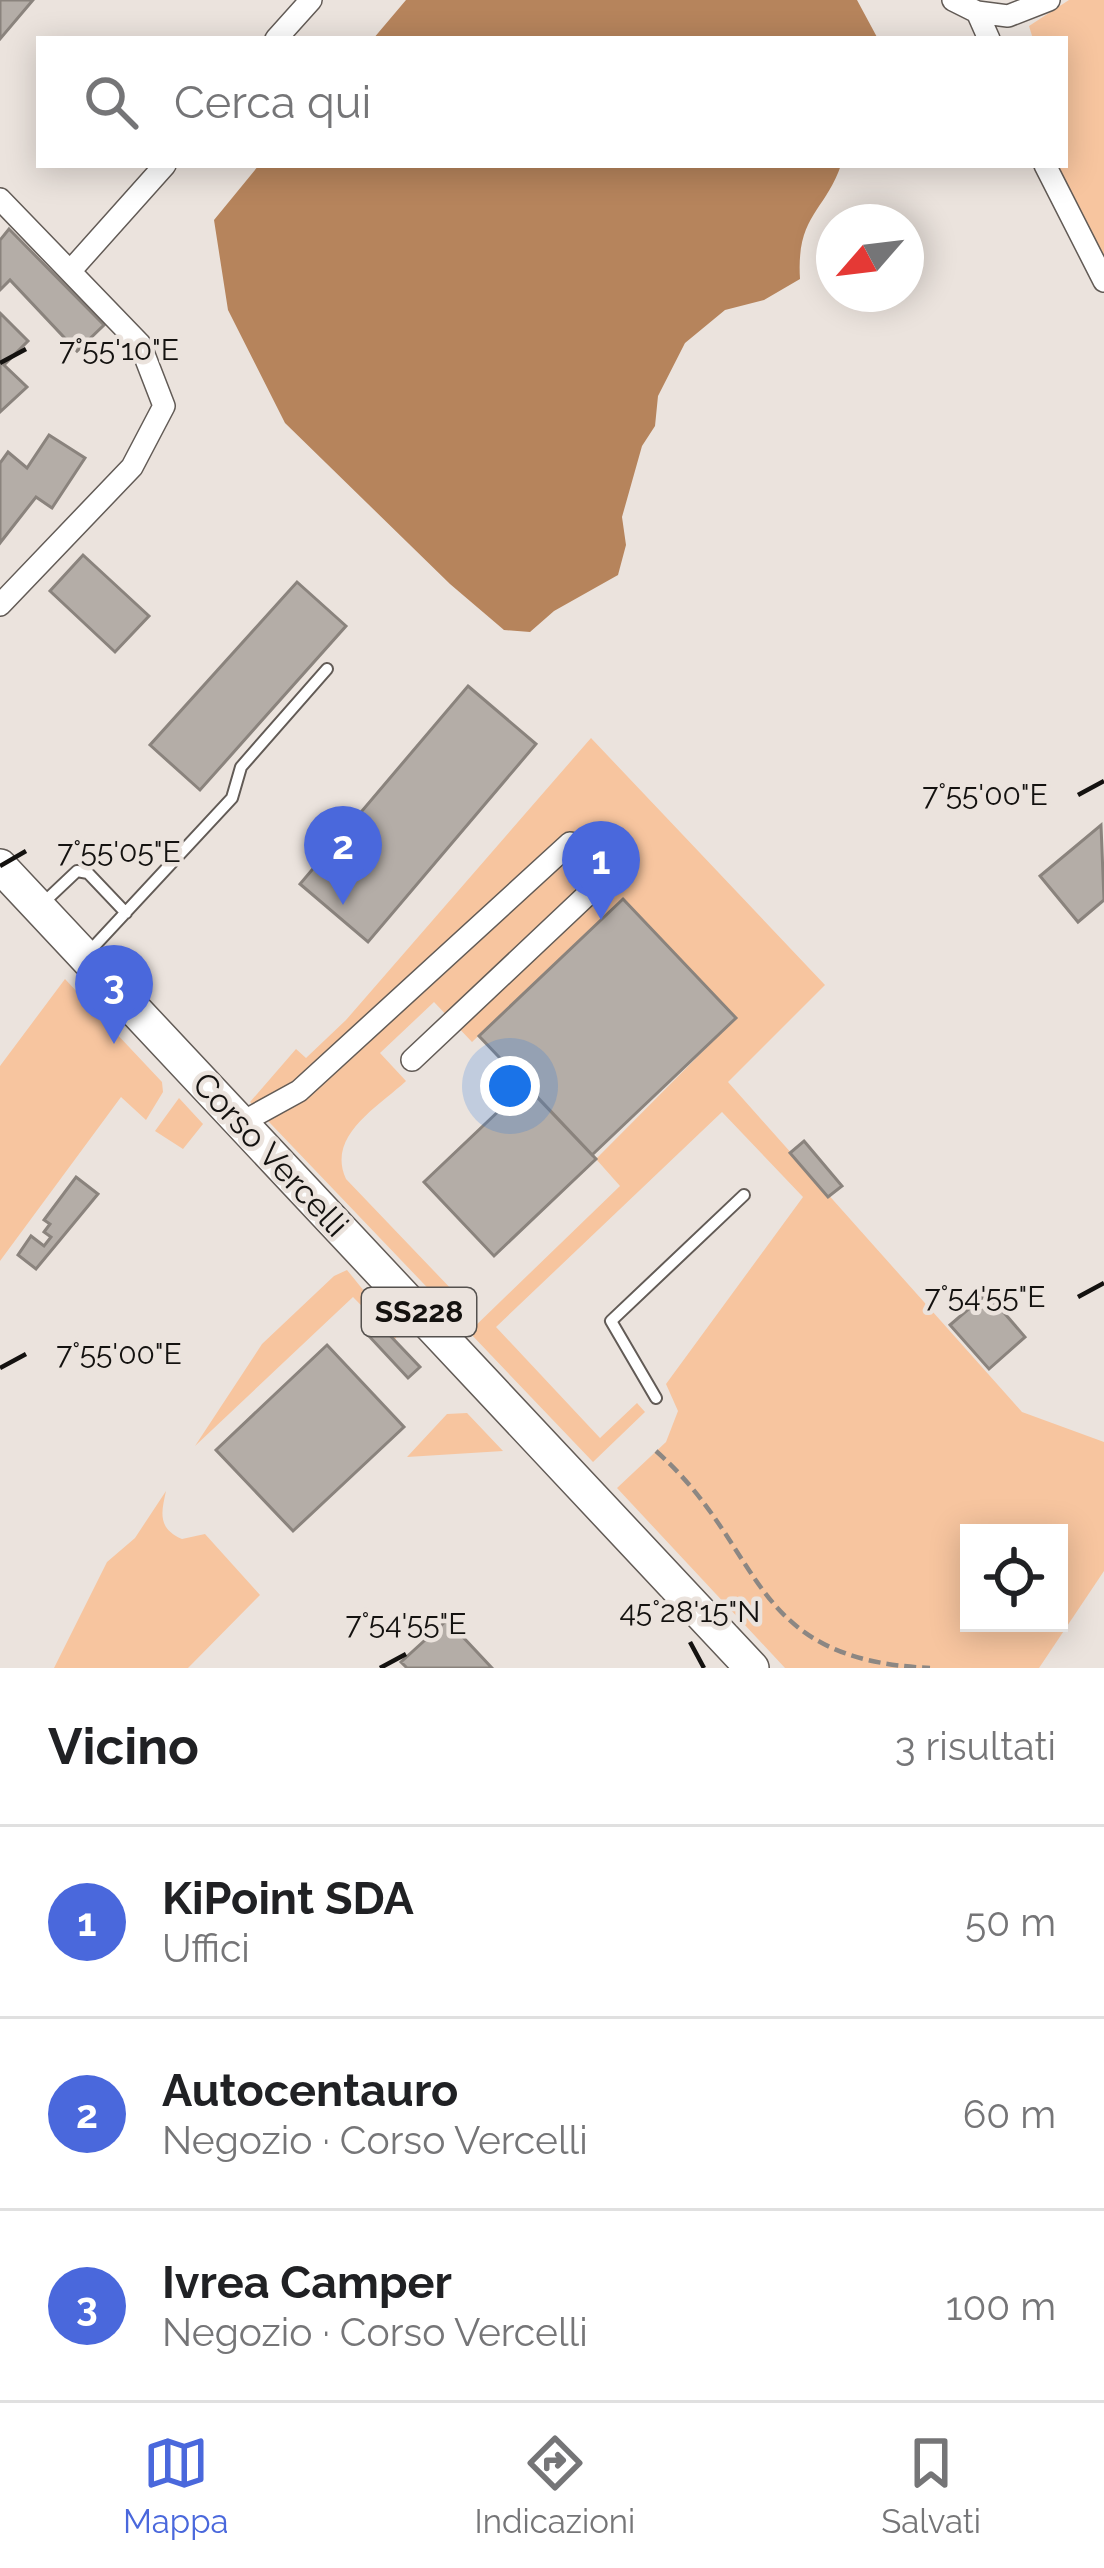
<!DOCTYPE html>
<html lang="it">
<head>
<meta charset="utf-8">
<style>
	body { margin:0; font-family:Raleway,sans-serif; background:#f6f6f6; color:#202124 }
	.controls { position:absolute; right:36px; bottom:36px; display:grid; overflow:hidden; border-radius:0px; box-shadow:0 6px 30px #0003 }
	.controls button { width:108px; height:108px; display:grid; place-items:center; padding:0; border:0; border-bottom:3px solid #e0e0e0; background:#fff; color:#202124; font:60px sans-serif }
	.compass { position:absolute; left:816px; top:204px; width:108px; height:108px; border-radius:50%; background:#fff; box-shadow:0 6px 30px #0003; rotate:242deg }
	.you { position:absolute; left:510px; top:1086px; width:42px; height:42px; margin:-30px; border:9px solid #fff; border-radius:50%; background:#1a73e8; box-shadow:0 0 0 18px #1a73e833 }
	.badge { display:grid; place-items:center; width:78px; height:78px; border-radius:50%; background:#4a68dc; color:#fff; font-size:39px; font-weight:700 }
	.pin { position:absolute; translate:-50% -99px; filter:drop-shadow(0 3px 6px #0008) }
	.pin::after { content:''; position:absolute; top:63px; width:42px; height:36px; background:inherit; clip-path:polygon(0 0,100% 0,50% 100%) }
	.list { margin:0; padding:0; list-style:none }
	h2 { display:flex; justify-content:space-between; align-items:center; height:156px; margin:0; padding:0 48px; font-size:51px }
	h2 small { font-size:39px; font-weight:400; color:#757577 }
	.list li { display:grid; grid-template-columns:78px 1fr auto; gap:36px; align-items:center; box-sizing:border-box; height:192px; padding:0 48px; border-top:3px solid #e0e0e0 }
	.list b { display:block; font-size:45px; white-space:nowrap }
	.list p { margin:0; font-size:39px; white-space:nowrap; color:#757577 }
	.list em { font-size:39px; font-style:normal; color:#757577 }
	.icon { flex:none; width:66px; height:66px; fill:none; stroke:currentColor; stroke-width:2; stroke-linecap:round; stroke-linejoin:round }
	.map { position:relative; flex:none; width:1104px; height:1668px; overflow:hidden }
	.search { position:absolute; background:#fff; box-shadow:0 6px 30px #0003; left:36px; right:36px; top:36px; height:132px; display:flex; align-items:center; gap:30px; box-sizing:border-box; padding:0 42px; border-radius:0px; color:#757577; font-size:45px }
	.sheet { height:732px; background:#fff }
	nav { display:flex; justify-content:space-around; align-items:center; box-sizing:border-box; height:168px; border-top:3px solid #e0e0e0; background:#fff; font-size:33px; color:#757577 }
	nav a { display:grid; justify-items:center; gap:6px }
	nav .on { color:#4a68dc }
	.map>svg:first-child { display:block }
	.green { fill:#f7c59f; fill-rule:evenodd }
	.water { fill:#b6845c }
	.building { fill:#b4ada7; stroke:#8a837d; stroke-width:3 }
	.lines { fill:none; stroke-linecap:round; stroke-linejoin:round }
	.service-casing { stroke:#625b56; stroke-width:14 }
	.minor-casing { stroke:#625b56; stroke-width:24 }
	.primary-casing { stroke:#625b56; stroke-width:36 }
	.path { stroke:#8c8783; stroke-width:4.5; stroke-dasharray:12 6; stroke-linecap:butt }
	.service { stroke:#fff; stroke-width:10 }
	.minor { stroke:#fff; stroke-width:21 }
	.primary { stroke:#fff; stroke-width:33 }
	.ticks { fill:none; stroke:#141210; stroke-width:4.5 }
	.labels { text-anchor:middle; stroke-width:9; stroke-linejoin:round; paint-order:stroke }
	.shield { fill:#ebe3dd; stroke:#54514e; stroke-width:3 }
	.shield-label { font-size:30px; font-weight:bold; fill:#141210 }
	.street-label { font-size:33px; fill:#141210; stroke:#ebe3dd }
	.ticks-label { font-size:30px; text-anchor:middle; fill:#141210; stroke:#ebe3dd; stroke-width:9; stroke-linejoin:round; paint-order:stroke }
</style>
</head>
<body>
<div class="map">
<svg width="1104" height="1668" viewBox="0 0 1104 1668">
	<rect width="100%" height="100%" fill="#ebe3dd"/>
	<path class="green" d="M1069 0H1104V259L1055 165H1065V39H1033L1029 26Z
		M591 738 825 985 728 1082 1022 1412 1104 1442V1571L1039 1668H785L617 1488 666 1442 678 1411 666 1384 803 1197 722 1112 496 1327 600 1438 637 1403 645 1412 593 1462 469 1332 620 1186 596 1159 736 1018 623 899 472 1042 434 1002 380 1053 406 1081C378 1107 326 1136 346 1179L455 1293 443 1304 250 1102 296 1049 306 1058 346 1020ZM969 1533H1059V1623H969Z
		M65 979 162 1082 163 1092 146 1120 121 1097 0 1261V1066Z
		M179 1098 203 1124 183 1149 155 1131Z
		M347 1270 398 1333 395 1340 353 1297 195 1446 262 1344 334 1276Z
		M467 1413 503 1451 407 1457 447 1414Z
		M166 1491C162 1510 156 1528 182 1539L205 1534 260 1595 188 1668H54L107 1562 135 1538Z"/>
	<path class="water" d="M406 0H857L878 39H373Z
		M259 165H841C825 212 796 215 800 279L764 300 725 310 685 343 658 396 655 426 642 446 622 517 626 545 618 575 554 611 530 632 504 630 450 584 285 423 228 310 214 220Z"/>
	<path class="building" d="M0 0H33L0 39Z
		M9 229 104 325 77 351 10 280 0 290V240Z
		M0 313 28 341 4 365 27 387 0 412Z
		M49 435 85 458 52 508 36 497 0 543V463L8 452 27 468Z
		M83 555 149 616 115 652 50 591Z
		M297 582 346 626 200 790 150 745Z
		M468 686 536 744 368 942 300 884Z
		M1101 825 1104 900 1078 922 1040 876Z
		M623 899 736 1018 592 1155 479 1036Z
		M526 1085 596 1159 494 1256 424 1182Z
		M804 1141 842 1186 828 1197 790 1153Z
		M76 1177 98 1194 36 1269 18 1255 31 1236 44 1246 51 1237 44 1232 50 1224 44 1220Z
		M987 1293 1025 1337 989 1369 950 1325Z
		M379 1324 420 1367 408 1378 367 1334Z
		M327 1345 404 1427 293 1531 216 1450Z
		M447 1620 492 1668H407L401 1662Z"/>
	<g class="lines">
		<g class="service-casing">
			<path id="service" d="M41 905 77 871 88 873 126 913
				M87 954 232 798 241 767 327 669
				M656 1398 611 1321 744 1195"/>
		</g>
		<g class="minor-casing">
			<path id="minor" d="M953 0 977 12 989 39
				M977 12 1008 16 1049 0
				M276 39 311 0
				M1045 165 1104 281
				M0 199 140 344 164 406 132 467 0 605
				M73 268 165 165
				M241 1123 299 1091 570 843 592 848 605 878 412 1060"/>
		</g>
		<g class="primary-casing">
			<path id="primary" d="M0 866 752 1668"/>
		</g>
		<path class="path" d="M656 1451C767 1549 745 1660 930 1668"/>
		<use href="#service" class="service"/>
		<use href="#minor" class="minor"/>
		<use href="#primary" class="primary"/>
	</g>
	<path class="ticks" d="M0 363 26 349M1078 795 1104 781M0 866 26 851M1078 1297 1104 1283M0 1368 26 1354M690 1642 704 1668M380 1668 406 1654"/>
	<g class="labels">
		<rect class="shield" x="362" y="1288" width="114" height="48" rx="9"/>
		<g class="shield-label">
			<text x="419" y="1322">SS228</text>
		</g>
		<g class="street-label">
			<text transform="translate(271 1154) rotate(47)" y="12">Corso Vercelli</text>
		</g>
	</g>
	<g class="ticks-label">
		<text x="119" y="360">7°55'10"E</text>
		<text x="985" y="805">7°55'00"E</text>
		<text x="119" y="862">7°55'05"E</text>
		<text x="985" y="1307">7°54'55"E</text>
		<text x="119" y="1364">7°55'00"E</text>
		<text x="690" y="1622">45°28'15"N</text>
		<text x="406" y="1634">7°54'55"E</text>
	</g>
</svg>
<div class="controls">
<button><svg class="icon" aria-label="locate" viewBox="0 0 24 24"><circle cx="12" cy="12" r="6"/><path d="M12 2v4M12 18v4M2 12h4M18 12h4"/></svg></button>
</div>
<svg class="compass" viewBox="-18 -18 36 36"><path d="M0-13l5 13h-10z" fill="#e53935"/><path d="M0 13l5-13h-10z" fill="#757577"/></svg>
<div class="you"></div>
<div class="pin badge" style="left:601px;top:920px">1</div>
<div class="pin badge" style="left:343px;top:905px">2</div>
<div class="pin badge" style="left:114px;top:1044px">3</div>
<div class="search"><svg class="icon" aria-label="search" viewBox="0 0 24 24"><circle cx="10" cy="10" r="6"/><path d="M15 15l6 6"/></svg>Cerca qui</div>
</div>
<section class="sheet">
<h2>Vicino<small>3 risultati</small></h2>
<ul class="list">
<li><span class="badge">1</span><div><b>KiPoint SDA</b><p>Uffici</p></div><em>50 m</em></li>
<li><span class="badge">2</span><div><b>Autocentauro</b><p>Negozio · Corso Vercelli</p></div><em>60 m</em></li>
<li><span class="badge">3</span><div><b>Ivrea Camper</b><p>Negozio · Corso Vercelli</p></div><em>100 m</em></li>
</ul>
</section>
<nav>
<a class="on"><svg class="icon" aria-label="map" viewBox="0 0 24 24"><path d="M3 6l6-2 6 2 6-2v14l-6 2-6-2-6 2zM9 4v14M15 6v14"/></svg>Mappa</a>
<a><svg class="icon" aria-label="directions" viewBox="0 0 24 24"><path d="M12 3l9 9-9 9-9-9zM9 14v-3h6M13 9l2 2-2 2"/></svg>Indicazioni</a>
<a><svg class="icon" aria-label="saved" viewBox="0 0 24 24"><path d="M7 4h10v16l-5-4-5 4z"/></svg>Salvati</a>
</nav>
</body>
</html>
